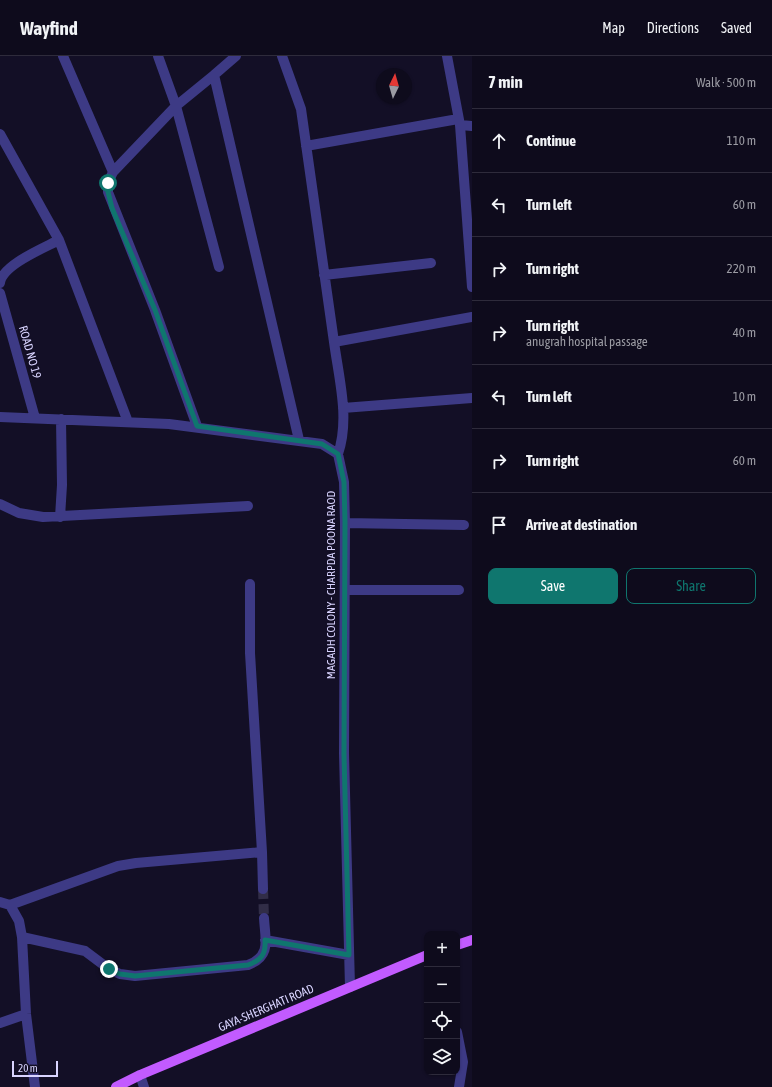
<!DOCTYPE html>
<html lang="en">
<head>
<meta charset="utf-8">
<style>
	body { margin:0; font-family:"Asap Condensed",sans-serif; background:#1c1929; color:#f1f3f6 }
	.controls { position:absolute; right:12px; bottom:12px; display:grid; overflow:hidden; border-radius:8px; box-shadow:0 1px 3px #0004 }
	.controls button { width:36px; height:36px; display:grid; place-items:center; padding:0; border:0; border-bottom:1px solid #2e2b3b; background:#0e0b1c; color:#f1f3f6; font:20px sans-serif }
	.compass { position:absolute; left:376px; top:12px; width:36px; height:36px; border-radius:50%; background:#0e0b1c; box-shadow:0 1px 3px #0004; rotate:5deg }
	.scale { position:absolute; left:12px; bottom:10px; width:46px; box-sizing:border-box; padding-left:4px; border:2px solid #d9d4ff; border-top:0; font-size:11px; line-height:14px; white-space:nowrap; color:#d9d4ff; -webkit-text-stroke:3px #130f26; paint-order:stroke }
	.stop { position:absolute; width:12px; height:12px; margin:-9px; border:3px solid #0f766e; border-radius:50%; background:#fff }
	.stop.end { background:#0f766e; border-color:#fff; box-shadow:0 1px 4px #0008 }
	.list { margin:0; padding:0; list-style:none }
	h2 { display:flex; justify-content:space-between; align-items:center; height:52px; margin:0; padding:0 16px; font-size:17px }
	h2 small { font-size:13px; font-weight:400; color:#9b9ba3 }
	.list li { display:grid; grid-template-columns:26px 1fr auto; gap:12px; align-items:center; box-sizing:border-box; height:64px; padding:0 16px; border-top:1px solid #2e2b3b }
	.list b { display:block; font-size:15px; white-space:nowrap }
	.list p { margin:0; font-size:13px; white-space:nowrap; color:#9b9ba3 }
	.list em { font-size:13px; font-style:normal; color:#9b9ba3 }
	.actions { display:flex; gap:8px; padding:12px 16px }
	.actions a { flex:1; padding:9px 0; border:1px solid #0f766e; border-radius:8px; text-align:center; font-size:14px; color:#0f766e }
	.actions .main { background:#0f766e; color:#fff }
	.icon { flex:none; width:22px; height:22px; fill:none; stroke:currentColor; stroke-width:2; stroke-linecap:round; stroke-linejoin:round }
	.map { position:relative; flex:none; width:472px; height:1031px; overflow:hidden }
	header { display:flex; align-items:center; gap:24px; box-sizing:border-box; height:56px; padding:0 20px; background:#0e0b1c; border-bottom:1px solid #2e2b3b }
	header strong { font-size:19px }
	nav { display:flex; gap:22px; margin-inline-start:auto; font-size:14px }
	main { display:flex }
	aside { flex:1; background:#0e0b1c }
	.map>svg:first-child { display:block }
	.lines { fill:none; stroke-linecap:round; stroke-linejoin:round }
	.minor-tunnel { stroke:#312d47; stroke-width:10; stroke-dasharray:10 5; stroke-linecap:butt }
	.minor { stroke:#3d3a85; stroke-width:10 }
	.major { stroke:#c25bff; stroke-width:10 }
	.route { stroke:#0f766e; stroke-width:5 }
	.labels { text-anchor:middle; stroke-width:3; stroke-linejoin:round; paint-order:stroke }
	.street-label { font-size:12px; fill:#d9d4ff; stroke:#130f26 }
</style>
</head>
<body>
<header>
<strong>Wayfind</strong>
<nav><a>Map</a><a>Directions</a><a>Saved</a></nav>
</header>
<main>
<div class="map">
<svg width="472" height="1031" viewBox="0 0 472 1031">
	<rect width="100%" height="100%" fill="#130f26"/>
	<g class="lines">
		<path class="minor-tunnel" d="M263 833 264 862"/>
		<path class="minor" d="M63 0 113 116
			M158 0 176 50 214 19 299 384
			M282 0 301 53 334 286 472 261
			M447 0 460 69 472 70
			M214 19 236 0
			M460 69 472 231
			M0 78 59 184 128 366
			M306 90 458 63
			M324 219 431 207
			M0 227C2 209 44 192 59 184
			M0 237 35 362
			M334 286C339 323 350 363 338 398
			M343 352 472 342
			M0 361 169 368 322 388 338 398 344 426 345 467 344 697 350 931
			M197 370 155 254 108 136V127L113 116 176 50 219 211
			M0 448 19 457 43 461 248 450
			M60 461 62 429 61 363
			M345 467 464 469
			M345 534H459
			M262 796 263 833
			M0 846 10 849 19 865 22 881 26 958 35 1031
			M10 849 118 810 136 807 262 796 250 597V528
			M22 881 85 895 109 913 120 918 135 920 248 909C272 900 265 883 264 862
			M265 884 349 899
			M0 967 26 958
			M457 976 463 1006 459 1031
			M140 1019 144 1031"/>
		<path class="major" d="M457 889 472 884
			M116 1031 140 1019 427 899"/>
	</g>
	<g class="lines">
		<path class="route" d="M108 127V136L112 152 155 254 197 370 322 388 338 398 344 426 345 466 344 698 349 899 265 884C266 899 261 904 248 909L135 920 120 918 109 913"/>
	</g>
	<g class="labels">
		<g class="street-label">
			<text transform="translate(30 296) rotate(74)" y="4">ROAD NO 19</text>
			<text transform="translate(331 529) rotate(-90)" y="4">MAGADH COLONY - CHARPDA POONA RAOD</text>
			<text transform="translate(266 952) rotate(-23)" y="4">GAYA-SHERGHATI ROAD</text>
		</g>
	</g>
</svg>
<div class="controls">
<button>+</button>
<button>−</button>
<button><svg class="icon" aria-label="locate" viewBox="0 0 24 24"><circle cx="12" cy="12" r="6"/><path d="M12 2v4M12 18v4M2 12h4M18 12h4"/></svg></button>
<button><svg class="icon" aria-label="layers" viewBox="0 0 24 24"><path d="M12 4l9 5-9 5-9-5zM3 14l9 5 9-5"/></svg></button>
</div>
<svg class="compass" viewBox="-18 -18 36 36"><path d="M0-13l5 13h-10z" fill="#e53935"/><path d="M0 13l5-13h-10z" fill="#9b9ba3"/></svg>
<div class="scale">20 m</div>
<div class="stop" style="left:108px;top:127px"></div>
<div class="stop end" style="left:109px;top:913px"></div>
</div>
<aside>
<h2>7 min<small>Walk · 500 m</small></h2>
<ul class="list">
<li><svg class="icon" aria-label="ahead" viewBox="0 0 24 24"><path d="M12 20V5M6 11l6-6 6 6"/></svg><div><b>Continue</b></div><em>110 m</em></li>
<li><svg class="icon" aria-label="left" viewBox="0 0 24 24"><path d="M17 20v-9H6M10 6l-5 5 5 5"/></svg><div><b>Turn left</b></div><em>60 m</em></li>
<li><svg class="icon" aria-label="right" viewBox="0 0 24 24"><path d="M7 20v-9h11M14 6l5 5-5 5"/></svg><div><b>Turn right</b></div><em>220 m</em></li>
<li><svg class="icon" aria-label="right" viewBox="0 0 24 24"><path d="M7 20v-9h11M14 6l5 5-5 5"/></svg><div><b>Turn right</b><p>anugrah hospital passage</p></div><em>40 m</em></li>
<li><svg class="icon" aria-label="left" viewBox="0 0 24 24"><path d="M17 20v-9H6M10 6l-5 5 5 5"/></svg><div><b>Turn left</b></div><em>10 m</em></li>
<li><svg class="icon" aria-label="right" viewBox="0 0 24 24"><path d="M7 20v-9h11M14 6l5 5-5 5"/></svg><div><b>Turn right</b></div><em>60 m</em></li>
<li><svg class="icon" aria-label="arrive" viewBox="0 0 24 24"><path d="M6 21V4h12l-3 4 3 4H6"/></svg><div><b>Arrive at destination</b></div></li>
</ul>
<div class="actions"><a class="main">Save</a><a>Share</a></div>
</aside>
</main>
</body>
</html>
